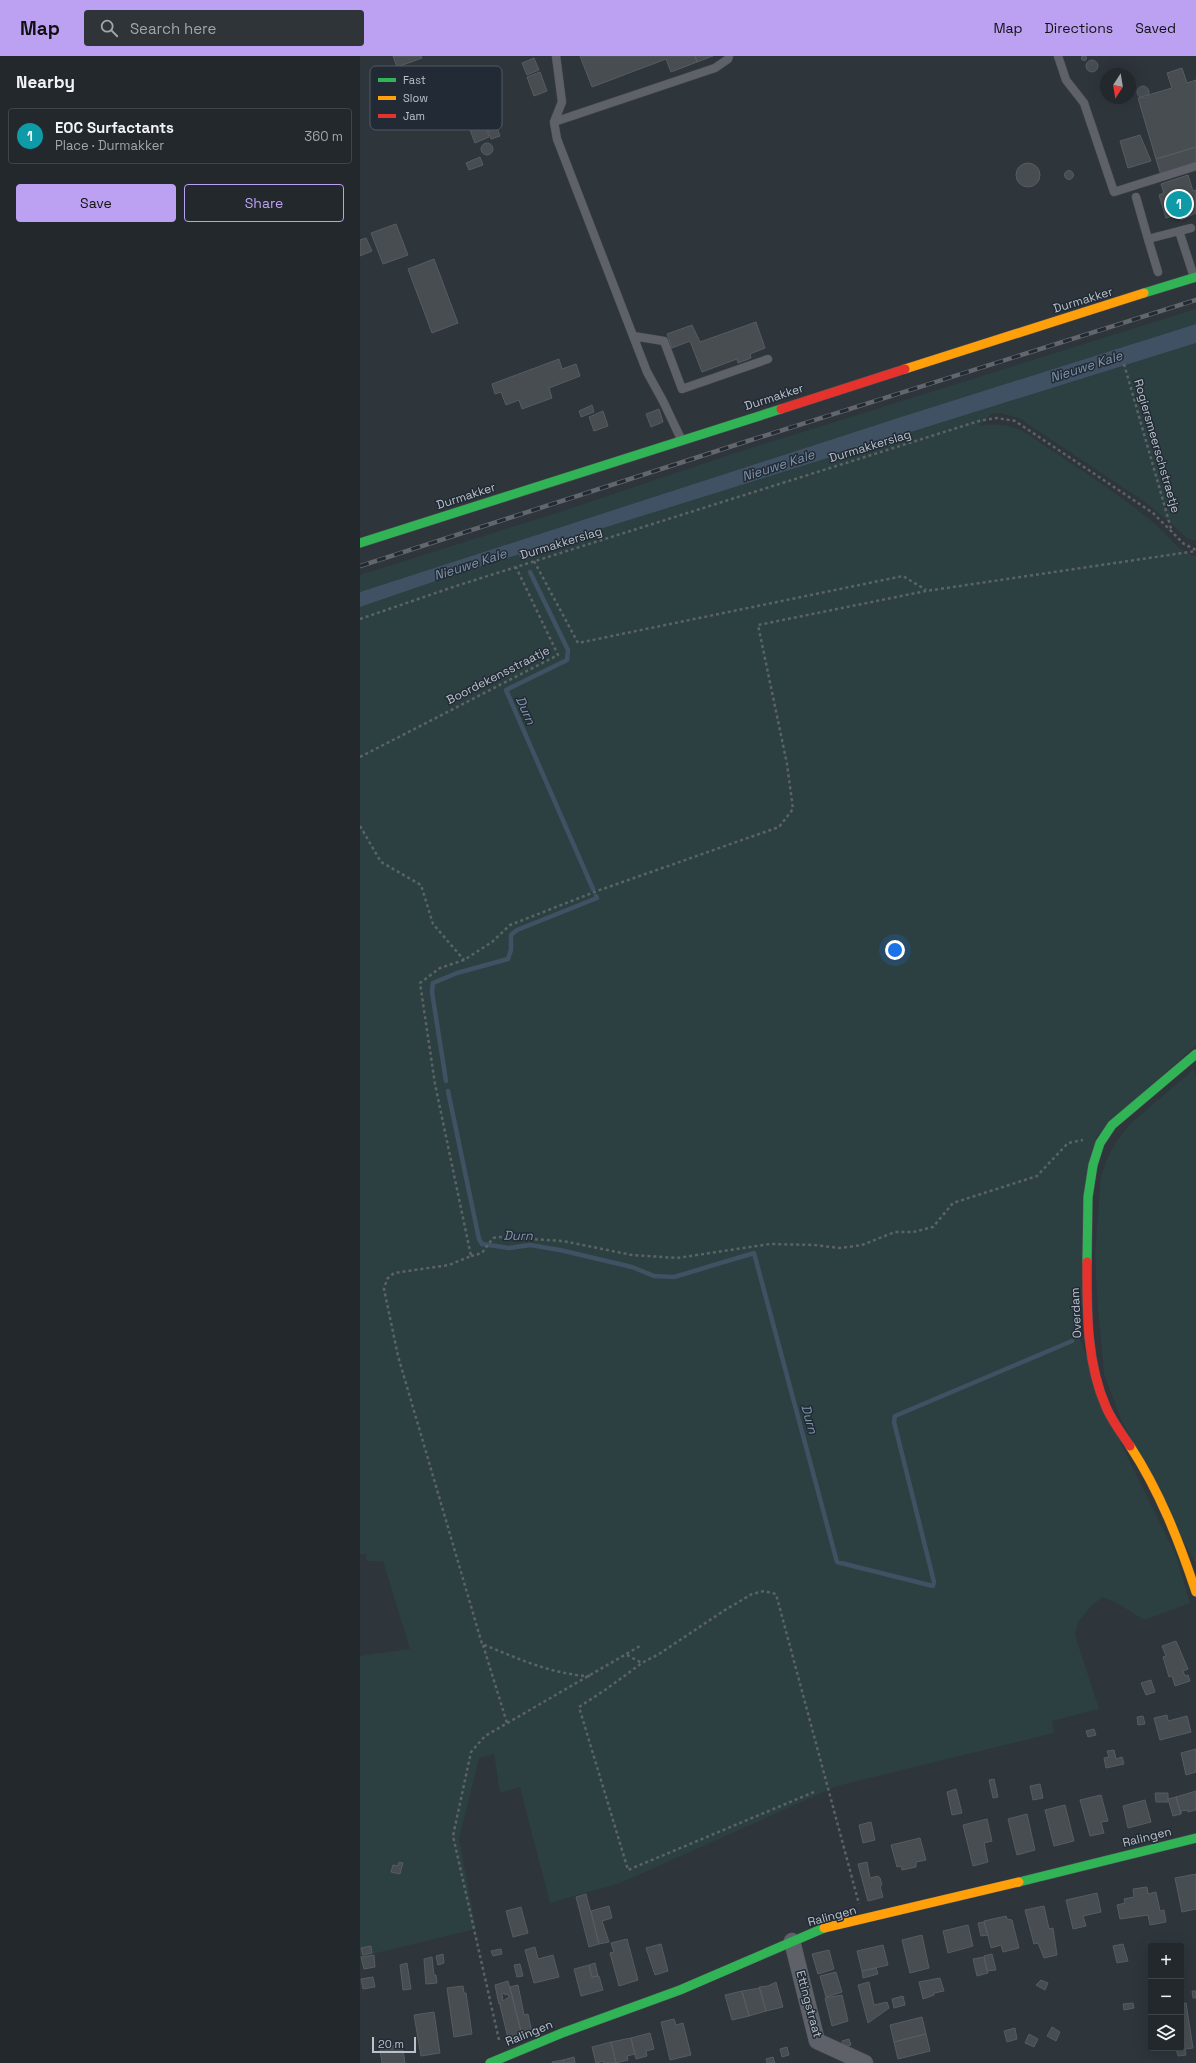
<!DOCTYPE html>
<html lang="en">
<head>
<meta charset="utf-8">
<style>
	body { margin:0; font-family:"Space Grotesk",sans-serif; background:#2e3438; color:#f1f3f6 }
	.controls { position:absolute; right:12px; bottom:12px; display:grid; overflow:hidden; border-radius:4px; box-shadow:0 4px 16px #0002 }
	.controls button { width:36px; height:36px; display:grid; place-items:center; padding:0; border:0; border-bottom:1px solid #3f4448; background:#22282c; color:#f1f3f6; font:20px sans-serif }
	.compass { position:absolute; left:740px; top:12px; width:36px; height:36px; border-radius:50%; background:#22282c; box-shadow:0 4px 16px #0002; rotate:192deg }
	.scale { position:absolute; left:12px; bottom:10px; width:44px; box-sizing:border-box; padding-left:4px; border:2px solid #bac1ca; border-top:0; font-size:11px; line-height:14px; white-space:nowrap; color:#bac1ca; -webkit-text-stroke:3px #222b35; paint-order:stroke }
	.you { position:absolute; left:535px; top:894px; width:14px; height:14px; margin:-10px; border:3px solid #fff; border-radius:50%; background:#1a73e8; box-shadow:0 0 0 6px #1a73e833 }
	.badge { display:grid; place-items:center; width:26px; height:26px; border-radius:50%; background:#bca0f2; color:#fff; font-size:13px; font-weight:700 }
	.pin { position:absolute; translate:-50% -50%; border:2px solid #fff; box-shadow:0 1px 4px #0006 }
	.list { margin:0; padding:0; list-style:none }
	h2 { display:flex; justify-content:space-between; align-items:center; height:52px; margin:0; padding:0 16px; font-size:17px }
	h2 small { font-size:13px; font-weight:400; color:#a2a6a9 }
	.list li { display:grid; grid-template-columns:26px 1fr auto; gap:12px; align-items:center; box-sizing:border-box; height:56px; margin:0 8px 8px; padding:0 8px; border:1px solid #3f4448; border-radius:4px }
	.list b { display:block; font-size:15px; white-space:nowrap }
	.list p { margin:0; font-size:13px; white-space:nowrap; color:#a2a6a9 }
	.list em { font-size:13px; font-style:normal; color:#a2a6a9 }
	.actions { display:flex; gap:8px; padding:12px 16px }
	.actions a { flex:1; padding:9px 0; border:1px solid #bca0f2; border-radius:4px; text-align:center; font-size:14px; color:#bca0f2 }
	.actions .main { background:#bca0f2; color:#111 }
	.icon { flex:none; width:22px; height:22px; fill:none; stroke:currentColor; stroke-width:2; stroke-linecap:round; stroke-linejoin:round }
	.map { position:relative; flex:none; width:836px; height:2007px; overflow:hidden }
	header { display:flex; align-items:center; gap:24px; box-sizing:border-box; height:56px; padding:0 20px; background:#bca0f2; color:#111 }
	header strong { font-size:19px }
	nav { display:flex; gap:22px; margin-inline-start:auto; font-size:14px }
	.search { width:280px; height:36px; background:#2e3438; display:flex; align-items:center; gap:10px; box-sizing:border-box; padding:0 14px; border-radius:4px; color:#a2a6a9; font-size:15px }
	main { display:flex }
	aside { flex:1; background:#22282c }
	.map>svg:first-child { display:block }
	.green { fill:#2c4041 }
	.water { fill:#3f5163 }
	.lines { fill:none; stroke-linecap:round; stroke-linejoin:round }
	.stream { stroke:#3f5163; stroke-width:4.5 }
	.building { fill:#484d52; stroke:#575c62; fill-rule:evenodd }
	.lane-casing { stroke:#4c5155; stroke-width:9 }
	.street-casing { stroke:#4c5155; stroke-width:17 }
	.fast-casing { stroke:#4c5155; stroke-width:10 }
	.slow-casing { stroke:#4c5155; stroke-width:10 }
	.jam-casing { stroke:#4c5155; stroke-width:10 }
	.path { stroke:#5c6266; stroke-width:2.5; stroke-dasharray:3 3; stroke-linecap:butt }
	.lane { stroke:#5e6268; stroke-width:8 }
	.street { stroke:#5e6268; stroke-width:16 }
	.fast { stroke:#30b455; stroke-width:9 }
	.slow { stroke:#ff9f0a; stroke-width:9 }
	.jam { stroke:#e5322d; stroke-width:9 }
	.rail-casing { stroke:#63676c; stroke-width:4.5 }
	.rail { stroke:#222b35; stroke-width:3; stroke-dasharray:9; stroke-linecap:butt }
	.labels { text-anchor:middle; stroke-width:3; stroke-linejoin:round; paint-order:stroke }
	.street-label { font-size:12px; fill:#bac1ca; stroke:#222b35 }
	.water-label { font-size:13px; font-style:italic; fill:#7e94aa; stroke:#222b35 }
	.key { fill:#222b35; stroke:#505862; stroke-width:1 }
	.key-label { font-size:11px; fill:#bac1ca }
</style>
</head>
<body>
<header>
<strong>Map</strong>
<div class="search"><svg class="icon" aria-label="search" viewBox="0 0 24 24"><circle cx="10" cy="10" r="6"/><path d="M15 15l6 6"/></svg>Search here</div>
<nav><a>Map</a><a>Directions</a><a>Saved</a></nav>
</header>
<main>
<aside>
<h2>Nearby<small></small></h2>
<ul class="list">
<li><span class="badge" style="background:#0f9aa8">1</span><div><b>EOC Surfactants</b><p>Place · Durmakker</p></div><em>360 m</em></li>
</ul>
<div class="actions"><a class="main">Save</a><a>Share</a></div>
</aside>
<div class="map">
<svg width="836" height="2007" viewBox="0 0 836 2007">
	<rect width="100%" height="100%" fill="#2e353b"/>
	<path class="green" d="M836 253V268L541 361 0 536V519L206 454 372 398Z
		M836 287V485L826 482 822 477 788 448 659 362 640 357 631 358 619 370C630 368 641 368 652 371 667 376 681 388 694 396 729 419 764 442 796 469 810 480 817 496 836 500V989L736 1081 719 1281 763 1392 816 1499 830 1547 784 1564 757 1547 743 1541 732 1549 718 1566 715 1579 739 1653 692 1665 694 1677 477 1730 260 1827 190 1847 160 1731 140 1737 134 1698 119 1702 99 1783 116 1873 0 1901V1600L50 1593 23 1505H7L6 1498H0V551L93 519Z
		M834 1013 836 1022V1509L761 1363 744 1318 737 1242 735 1197 741 1120 747 1103 756 1086 770 1068Z"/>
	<path class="water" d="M836 268V287L93 519 0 551V536L541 361Z"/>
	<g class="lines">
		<path class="stream" d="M158 493 163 502
			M170 516 208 594 207 604 146 634 233 833
			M86 1025 72 936 73 927 97 917 148 903 151 894V879L157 874 237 842 236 840
			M88 1035 119 1183 122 1188 149 1192 170 1189 200 1194 272 1211 294 1220 314 1221 394 1197 477 1506 573 1530 574 1526 534 1366 535 1360 712 1285"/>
	</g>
	<path class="building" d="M721.5 2a2.5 2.5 0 1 1 5 0a2.5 2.5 0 1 1-5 0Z
		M33 0H61L62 2 37 11Z
		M220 0H335L337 6 311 16 306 3 232 31Z
		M335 0H353L337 6Z
		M174 2 179 14 167 19 162 7Z
		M726 10a6 6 0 1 1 12 0a6 6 0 1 1-12 0Z
		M822 12 827 27 836 24V91L796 103 778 42 812 32 807 17Z
		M180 16 187 35 174 40 167 21Z
		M777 36a6 6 0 1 1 12 0a6 6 0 1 1-12 0Z
		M131 55 140 80 131 83 122 58Z
		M122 61 129 81 115 87 107 66Z
		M780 79 791 105 768 112 760 85Z
		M121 93a6 6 0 1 1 12 0a6 6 0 1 1-12 0Z
		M836 91V108L801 119 796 103Z
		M120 101 123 109 109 114 106 107Z
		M656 119a12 12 0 1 1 24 0a12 12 0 1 1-24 0Z
		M704.5 119a4.5 4.5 0 1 1 9 0a4.5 4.5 0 1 1-9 0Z
		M828 119 833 135 836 134V157L821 164 819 158 806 162 799 139 804 137 801 128Z
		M36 168 48 199 23 208 11 177Z
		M6 182 12 195 0 200V184Z
		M74 203 98 267 72 277 48 213Z
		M396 266 405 292 390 298 391 302 378 307 377 303 342 316 330 285 312 292 307 278 332 269 340 286Z
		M199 303 202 313 216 308 220 320 189 332 192 342 162 353 159 344 146 349 141 336 135 338 132 328Z
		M232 349 234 356 221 361 219 355Z
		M299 353 303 366 291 371 286 358Z
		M243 355 248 370 234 375 229 361Z
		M816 1585 828 1613 823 1615 825 1620 828 1619 830 1625 815 1630 812 1620 809 1621 803 1601 806 1600 802 1590Z
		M791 1624 795 1636 786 1639 781 1627Z
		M807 1659 808 1665 827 1660 831 1676 800 1684 794 1662Z
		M783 1660 785 1668 778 1669 777 1661Z
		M734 1673 736 1679 728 1681 726 1675Z
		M836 1693V1716L826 1719 821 1697Z
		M754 1694 756 1703 762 1701 764 1708 746 1712 744 1702 749 1701 747 1695Z
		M634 1723 638 1741 633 1742 629 1724Z
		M680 1728 683 1742 673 1744 670 1730Z
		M596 1733 602 1757 592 1759 587 1736Z
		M836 1735V1754L828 1756V1754L821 1755V1758L816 1741Z
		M795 1737H808V1746H796Z
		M741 1739 748 1765 741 1766 744 1777 730 1780 720 1744Z
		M816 1741 821 1758 813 1760 808 1743Z
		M785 1744 791 1766 768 1772 763 1750Z
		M705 1749 714 1785 694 1790 685 1754Z
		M667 1758 675 1794 657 1799 648 1763Z
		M627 1763 632 1785 624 1787 628 1806 613 1810 603 1769Z
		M511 1766 515 1784 503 1787 499 1769Z
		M560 1782 566 1804 556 1806V1811L542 1814 541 1810 537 1811 531 1789Z
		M39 1806 43 1807 40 1818 31 1816 33 1809 38 1810Z
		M507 1806 510 1822 518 1820 520 1822 522 1829 520 1830 523 1841 508 1845 498 1808Z
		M836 1818V1853L822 1856 815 1822Z
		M787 1831 788 1838 796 1836 800 1855 804 1854 806 1866 790 1869 788 1859 760 1863 757 1849 765 1847 764 1843 774 1841 773 1833Z
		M737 1837 741 1856 723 1860 726 1870 713 1873 706 1844Z
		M226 1838 239 1888 229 1891 216 1841Z
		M249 1850 252 1862 242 1865 249 1886 239 1888 231 1855Z
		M684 1850 689 1873 693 1872 697 1899 684 1902 678 1887 674 1888 665 1854Z
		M161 1851 168 1877 153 1881 146 1855Z
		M646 1860 647 1863 652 1864 659 1892 643 1896 641 1889 631 1892 624 1865Z
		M624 1866 628 1879 621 1880 618 1867Z
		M608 1869 613 1890 588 1897 583 1875Z
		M562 1879 569 1912 550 1917 542 1884Z
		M267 1883 278 1924 259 1930 250 1897 254 1896 251 1887Z
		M301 1888 308 1915 295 1919 286 1892Z
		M763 1888 768 1905 757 1907 753 1890Z
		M523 1889 528 1909 502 1915 497 1895Z
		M11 1890 12 1897 3 1899 1 1892Z
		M175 1891 178 1903 193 1899 199 1921 174 1927 165 1894Z
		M141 1893 142 1898 133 1900 131 1895Z
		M469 1894 474 1913 458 1918 452 1898Z
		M83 1898 84 1907 78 1909 76 1900Z
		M632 1898 636 1914 627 1915 624 1900Z
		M14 1899 15 1911 4 1913 1 1901Z
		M72 1901 74 1919H76L77 1927 66 1928 64 1903Z
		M624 1901 628 1917 617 1920 613 1903Z
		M47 1907 51 1933 43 1934 40 1909Z
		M235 1907 238 1920 232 1921 229 1909Z
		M160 1908 163 1920 157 1921 154 1909Z
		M229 1909 232 1921 239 1920 243 1934 221 1940 214 1913Z
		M516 1912 518 1918 503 1922 502 1915Z
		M476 1916 482 1936 466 1941 460 1920Z
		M13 1921 15 1931 3 1933 1 1923Z
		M580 1922 584 1935 574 1937V1939L563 1943 559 1926Z
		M681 1924 688 1927 685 1934 676 1929Z
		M148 1925 162 1979 148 1982 140 1949 141 1948H139L135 1929ZM145 1937V1939L148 1938 149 1941 143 1945 142 1938Z
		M416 1926 423 1951 406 1955 399 1931 408 1930Z
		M509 1926 514 1949 527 1946 529 1952 508 1967 498 1929Z
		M158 1929 164 1959 168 1958 172 1977 162 1979 150 1931Z
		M103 1930 104 1937H106L112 1978 94 1981 87 1932Z
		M400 1932 406 1955 389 1960 382 1935Z
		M382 1935 389 1960 372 1964 365 1939Z
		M832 1935H836V1942H833Z
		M482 1939 488 1965 472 1970 465 1942Z
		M543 1940 545 1949 534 1952 532 1943Z
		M773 1947 774 1952 764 1954 763 1948Z
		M826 1947 833 1992 825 1993 826 1999 818 2000 816 1992H821V1948Z
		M74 1956 80 1997 61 2000 54 1959Z
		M562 1961 566 1978 534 1986 530 1969Z
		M314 1963 316 1969 323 1967 331 1999 310 2004 301 1966Z
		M692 1971 700 1976 696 1985 687 1980Z
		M655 1972 657 1983 647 1986 644 1975Z
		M290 1977 294 1993 286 1995 287 2000 276 2003 271 1982Z
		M566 1978 570 1995 538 2003 534 1986Z
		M669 1978 678 1983 674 1991 665 1987Z
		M271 1982 275 1998 267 2000 268 2004 256 2007 251 1986Z
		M489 1983 491 1989 483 1991 482 1985Z
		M251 1986 256 2007H244L243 2005 236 2007 232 1991Z
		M42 1988 45 2007H22L20 1994 32 1992V1990Z
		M427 1991 429 1999 422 2001 420 1993Z
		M214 2001 215 2007H204L203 2004Z
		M413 2001 415 2007H407L406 2003Z
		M203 2004 204 2007H192V2006Z"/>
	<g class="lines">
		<g class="lane-casing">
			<path id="lane" d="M196 0 202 46 194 66 197 83 287 316 303 345 321 383
				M698 0 706 24 724 47 754 136 836 110
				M194 66 355 12 368 3 369 0
				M776 141 788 183
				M831 172 819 175 834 221
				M798 216 788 183 819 175
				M273 280 304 285 322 333 408 303"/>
		</g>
		<g class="street-casing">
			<path id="street" d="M432 1885 457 1985 505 2007"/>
		</g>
		<g class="fast-casing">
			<path id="fast" d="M784 237 836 221
				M0 487 421 353
				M727 1206 728 1141 733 1109 740 1087 752 1069 836 998
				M659 1826 836 1782
				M130 2007 202 1977 320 1934 464 1872"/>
		</g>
		<g class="slow-casing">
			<path id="slow" d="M545 313 784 237
				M770 1390C800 1436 819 1485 836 1536
				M464 1872 659 1826"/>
		</g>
		<g class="jam-casing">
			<path id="jam" d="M421 353 545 313
				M727 1206C727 1255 726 1305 746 1351 752 1365 762 1378 770 1390"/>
		</g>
		<path class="path" d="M764 308 812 476
			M174 505 218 587 543 520 566 534
			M0 563 96 530 619 365 637 362 655 365 793 457 824 488 836 494
			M0 701 198 599 156 511
			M0 770 21 806 61 829 73 868 104 904
			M111 1200 122 1197 133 1182 139 1181 203 1185 272 1199 317 1202 410 1188 454 1189 480 1192 502 1189 535 1176H553L573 1171 593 1147 677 1120 708 1087 723 1084
			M123 1589 147 1667
			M267 1599 282 1607
			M230 1620C193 1619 157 1602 122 1588L38 1300 24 1233 27 1223 34 1217 89 1209 111 1200 75 1028 60 927 80 912 104 904 132 886 150 869 237 835 419 771 433 753 427 708 398 569 566 535 836 495
			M454 1736 268 1814 219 1651 245 1634 282 1607 299 1598 365 1554 392 1538 404 1535 416 1538 499 1848
			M139 1984 93 1780 111 1696 125 1680 280 1590"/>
		<use href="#lane" class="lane"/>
		<use href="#street" class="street"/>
		<use href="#fast" class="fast"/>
		<use href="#slow" class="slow"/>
		<use href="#jam" class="jam"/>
		<g class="rail-casing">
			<path id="rail" d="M0 510 391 384 836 244"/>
		</g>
		<use href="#rail" class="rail"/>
	</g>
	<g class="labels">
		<g class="street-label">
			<text transform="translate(723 244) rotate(-17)" y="4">Durmakker</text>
			<text transform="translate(414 341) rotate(-18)" y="4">Durmakker</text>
			<text transform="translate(510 390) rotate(-17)" y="4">Durmakkerslag</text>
			<text transform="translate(797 390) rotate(74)" y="4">Rogiersmeerschstraetje</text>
			<text transform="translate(106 440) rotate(-18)" y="4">Durmakker</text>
			<text transform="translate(201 487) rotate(-17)" y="4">Durmakkerslag</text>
			<text transform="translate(138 619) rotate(-27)" y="4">Boordekensstraatje</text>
			<text transform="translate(716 1257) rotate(-93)" y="4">Overdam</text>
			<text transform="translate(787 1781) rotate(-14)" y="4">Ralingen</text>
			<text transform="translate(472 1860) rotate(-15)" y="4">Ralingen</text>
			<text transform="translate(449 1948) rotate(75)" y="4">Ettingstraat</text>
			<text transform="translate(169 1977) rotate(-22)" y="4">Ralingen</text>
		</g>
		<g class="water-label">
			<text transform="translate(726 310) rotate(-18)" y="5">Nieuwe Kale</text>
			<text transform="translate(418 409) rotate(-18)" y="5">Nieuwe Kale</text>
			<text transform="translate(110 508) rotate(-18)" y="5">Nieuwe Kale</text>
			<text transform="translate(166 654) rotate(66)" y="5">Durn</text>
			<text transform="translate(158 1179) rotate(1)" y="5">Durn</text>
			<text transform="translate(450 1363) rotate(75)" y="5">Durn</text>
		</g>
	</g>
	<rect x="10" y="10" width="132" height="64" rx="6" class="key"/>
	<rect x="18" y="22" width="18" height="4" fill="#30b455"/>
	<rect x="18" y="40" width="18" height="4" fill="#ff9f0a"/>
	<rect x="18" y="58" width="18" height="4" fill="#e5322d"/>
	<g class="key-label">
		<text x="43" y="28">Fast</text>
		<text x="43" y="46">Slow</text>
		<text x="43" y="64">Jam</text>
	</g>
</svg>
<div class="controls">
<button>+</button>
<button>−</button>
<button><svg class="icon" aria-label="layers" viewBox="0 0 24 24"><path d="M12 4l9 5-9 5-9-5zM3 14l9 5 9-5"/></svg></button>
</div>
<svg class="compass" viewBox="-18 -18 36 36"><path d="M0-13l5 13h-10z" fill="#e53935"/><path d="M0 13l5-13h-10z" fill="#a2a6a9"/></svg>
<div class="scale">20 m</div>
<div class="you"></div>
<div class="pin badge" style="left:819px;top:148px;background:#0f9aa8">1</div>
</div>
</main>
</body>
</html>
